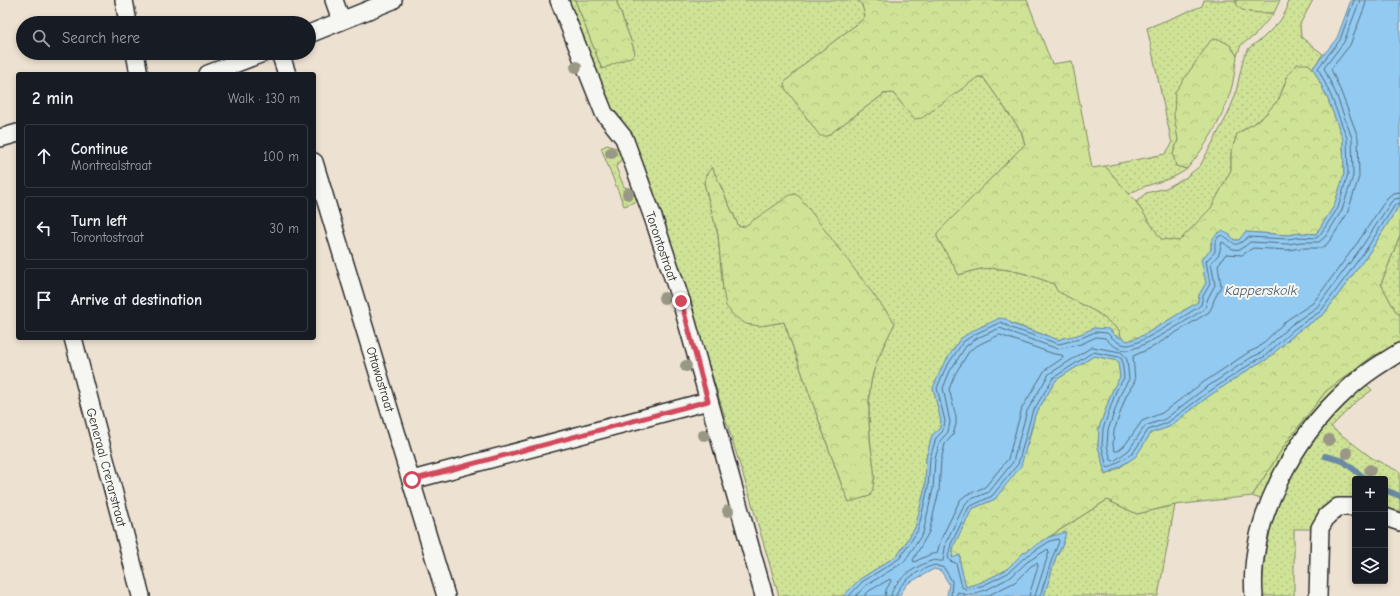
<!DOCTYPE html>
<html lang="en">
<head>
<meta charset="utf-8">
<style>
	body { margin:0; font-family:"Comic Neue",sans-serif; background:#20242c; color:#f1f3f6 }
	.controls { position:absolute; right:12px; bottom:12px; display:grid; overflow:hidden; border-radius:4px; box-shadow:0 2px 6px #0003 }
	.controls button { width:36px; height:36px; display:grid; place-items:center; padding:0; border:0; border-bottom:1px solid #363941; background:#171b24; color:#f1f3f6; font:20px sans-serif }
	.stop { position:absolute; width:12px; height:12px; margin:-9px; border:3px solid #d1495b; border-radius:50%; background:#fff }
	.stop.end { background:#d1495b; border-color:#fff; box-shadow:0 1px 4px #0008 }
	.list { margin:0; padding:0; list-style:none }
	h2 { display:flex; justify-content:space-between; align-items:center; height:52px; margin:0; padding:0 16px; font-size:17px }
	h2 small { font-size:13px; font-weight:400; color:#9ea1a6 }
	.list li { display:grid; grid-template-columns:26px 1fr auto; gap:12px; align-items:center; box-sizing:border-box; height:64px; margin:0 8px 8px; padding:0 8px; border:1px solid #363941; border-radius:4px }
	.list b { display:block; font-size:15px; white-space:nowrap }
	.list p { margin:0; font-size:13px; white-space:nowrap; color:#9ea1a6 }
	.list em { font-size:13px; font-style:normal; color:#9ea1a6 }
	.icon { flex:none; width:22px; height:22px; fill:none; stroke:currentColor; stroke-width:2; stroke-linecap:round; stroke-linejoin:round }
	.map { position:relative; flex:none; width:1400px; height:596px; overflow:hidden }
	.search { position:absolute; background:#171b24; box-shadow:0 2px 6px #0003; left:16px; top:16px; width:300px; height:44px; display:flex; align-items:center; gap:10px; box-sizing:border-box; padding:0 14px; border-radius:22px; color:#9ea1a6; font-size:15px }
	.panel { position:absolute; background:#171b24; box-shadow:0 2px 6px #0003; left:16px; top:72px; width:300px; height:268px; border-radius:4px }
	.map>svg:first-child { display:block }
	.green { fill:url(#green-dots); stroke:#7d8761; fill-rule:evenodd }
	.forest { fill:url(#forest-crowns); stroke:#7d8761 }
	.water { fill:#92caf1; stroke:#698aa2 }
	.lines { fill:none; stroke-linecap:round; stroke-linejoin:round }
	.shore { stroke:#546b7a; stroke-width:1 }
	.stream { stroke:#698aa2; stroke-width:6 }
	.street-casing { stroke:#2b2b2b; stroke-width:20 }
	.street { stroke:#f6f6f2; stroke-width:17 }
	.tree { fill:#999785 }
	.route { stroke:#d1495b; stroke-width:5 }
	.labels { text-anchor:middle; stroke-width:4; stroke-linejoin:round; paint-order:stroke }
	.street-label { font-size:13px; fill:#2b2b2b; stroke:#f6f6f2 }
	.water-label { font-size:14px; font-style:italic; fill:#4a5b66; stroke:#f6f6f2 }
</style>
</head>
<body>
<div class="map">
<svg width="1400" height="596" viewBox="0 0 1400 596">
	<defs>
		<pattern id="green-dots" width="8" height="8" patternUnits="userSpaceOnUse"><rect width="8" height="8" fill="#cfe397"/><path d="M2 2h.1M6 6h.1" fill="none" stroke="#b2c382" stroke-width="1.8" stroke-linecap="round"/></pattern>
		<pattern id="forest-crowns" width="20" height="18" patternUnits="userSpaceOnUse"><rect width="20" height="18" fill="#cfe397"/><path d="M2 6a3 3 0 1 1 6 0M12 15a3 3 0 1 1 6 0" fill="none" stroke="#b2c382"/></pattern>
	</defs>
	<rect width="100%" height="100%" fill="#ede2d2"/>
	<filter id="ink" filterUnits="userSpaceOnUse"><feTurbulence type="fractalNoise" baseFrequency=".025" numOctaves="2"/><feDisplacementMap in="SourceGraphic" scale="8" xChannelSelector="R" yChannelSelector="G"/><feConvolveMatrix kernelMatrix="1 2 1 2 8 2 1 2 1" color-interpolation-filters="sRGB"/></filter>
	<g filter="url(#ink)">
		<path class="green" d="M567 0H575L602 69 635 52 616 0H858L862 5 866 16 861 21 804 64 784 83 827 136 884 94 893 93 914 119 978 77H983L1021 131 1025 144 938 233 937 237 959 275C966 273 974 270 981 269 1007 266 1030 275 1054 284L1058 291 1098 313 1119 330 1122 339 1114 335 1111 330 1094 328 1078 336 1063 338 1059 340 1008 322 986 324 960 339 933 388 941 420 940 428 932 436 926 458 925 488 915 528 898 555 860 579 843 596H779L750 497 684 286 667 235 621 119 609 106ZM712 167 739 227 745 226 895 323C885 342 872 368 870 389 867 419 871 449 875 479L849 502 842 486 784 322 773 324 723 290 718 235 704 183Z
			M1204 0H1236V4L1249 12 1274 13 1254 36 1241 45 1237 56 1230 45 1175 115 1178 140 1173 154 1176 166 1187 169C1174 179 1161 181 1146 186 1140 188 1135 191 1129 194L1105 166 1165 154 1172 144 1147 28 1202 6Z
			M1288 0H1313L1300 24 1301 37 1323 54 1313 68 1308 64 1288 75 1279 99 1262 118 1237 134 1231 153V170L1212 208 1179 241 1161 240 1136 202 1146 193 1166 188 1185 178 1200 166 1228 114 1235 96 1244 56 1249 48 1263 38 1280 21 1287 9Z
			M607 145 619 149 622 158 616 167 624 187 633 189 638 201 624 206 601 148Z
			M1400 235V315L1396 312 1381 284Z
			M1400 345 1379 361 1263 500 1252 496 1286 443 1326 391 1373 356Z
			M1364 382 1372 390 1356 402 1331 427 1372 458 1400 472V512L1396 513 1385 510V479H1355V500C1331 505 1320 503 1311 529H1294V596H1259L1268 525 1304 447Z
			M1107 500 1137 514 1175 505 1158 596H1044L1056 557 1063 544 1065 533 1049 537Z"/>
		<path class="forest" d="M575 0H616L635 52 633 56 602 69Z
			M858 0H1027L1052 64 1072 61 1092 168 1105 166 1136 202 1161 239 1179 241 1211 208 1231 170V153L1237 134 1262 118 1279 99 1288 75 1297 64H1308L1313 68 1327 97 1343 139 1344 175 1334 206 1316 234 1300 233 1288 235 1246 232 1239 240H1234L1230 235 1211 242C1212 257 1202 270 1206 283L1199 295 1198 302 1144 335 1128 341 1122 339 1119 330 1098 313 1057 291 1054 284C1030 275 1007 266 981 269 974 270 966 273 959 275L937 237V233L1025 144 1021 131 983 77H978L922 118 914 119 893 93 884 94 827 136H820L785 88 784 83 804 64 861 21 865 16 862 5Z
			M1236 0H1280L1274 13C1264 12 1236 16 1236 0Z
			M1219 39 1230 45 1237 56C1235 68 1234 81 1230 93 1222 121 1205 147 1187 169L1176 166 1173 154 1178 140 1174 115 1175 92 1211 40Z
			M712 167 739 227 745 226 790 195 795 194 800 197 895 323C885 343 872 367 870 389 868 404 869 423 870 438 871 457 879 478 870 496L849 502 842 486 784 322 760 326 746 324 734 316 726 306 723 290 718 235 704 183 706 175Z
			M1400 204V235L1381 284 1396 312 1400 315V345L1373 356 1326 391 1286 443 1252 496 1175 505 1137 514 1107 500 1022 554 1006 570 982 582 966 587 960 563V555L952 559 954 545 972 509 995 499 1028 444 1035 415 1056 380 1094 356 1118 361 1120 377 1113 389 1099 428 1098 447 1101 456 1105 475 1116 470 1136 456 1151 433 1169 427 1209 396 1257 364 1266 360 1297 332 1324 314 1371 250Z"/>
		<path class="water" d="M1351 0H1400V204L1371 250 1324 314 1297 332 1266 360 1257 364 1209 396 1169 427 1151 433 1136 456 1129 461 1105 475 1101 456 1098 447 1099 428 1113 389 1120 377 1118 361 1094 356 1056 380 1035 415 1021 466 995 499 972 509 954 545 952 558 960 555V563L966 587 982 582 1006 570 1022 554 1049 537 1066 532 1063 544 1056 557 1044 596H947L949 584 941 571 934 569 907 584 899 596H843L860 579 898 555 915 528 925 488 926 458 932 435 940 428 941 421 933 388 942 367 960 339 972 331 1000 318 1006 319 1012 324 1059 340 1063 338 1078 335 1094 328 1109 329 1114 335 1128 341 1144 335 1198 302 1199 295 1206 283 1201 259 1211 250C1211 240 1213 235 1222 231L1230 235 1234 240H1239L1245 232 1288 235 1300 233 1316 234 1334 206 1344 174 1343 139 1327 97 1313 68 1337 38Z"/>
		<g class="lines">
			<path class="shore" d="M1366 0 1365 6 1350 45 1331 69 1341 92 1358 137 1359 177 1347 214 1331 239 1326 245 1321 248H1301L1288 250 1253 248 1242 255 1226 254 1218 265 1221 286 1214 300 1212 307 1209 312 1151 348 1133 356 1135 381 1126 396 1114 431 1113 445 1115 451H1118L1125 445 1142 421 1162 413 1201 384 1249 352 1258 348 1287 320 1313 303 1358 242 1387 198 1393 193 1400 192
				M1000 335 1054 354 1062 355 1063 358 1045 370 1022 408 1008 459 985 487 966 495 960 500 941 539 937 553 929 555 914 562 913 560 929 532 939 491 941 460 945 444 953 435 956 424V417L949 389 955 374 970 350 980 344Z
				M849 596 862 582 900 558 918 530 928 488 930 458 936 438 943 431 945 421 937 388 945 369 963 342 975 334 1001 322 1011 328 1059 344 1079 339 1095 332 1107 333C1112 338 1119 345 1128 345 1139 345 1190 313 1201 305L1203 296 1210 284 1206 261 1215 252V243L1218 237 1222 235C1237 243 1232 250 1248 237L1288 239 1300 237 1316 238 1319 236 1338 208 1348 174 1347 138 1331 96 1318 68 1340 40 1354 0
				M856 596 865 586 904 562 923 533 933 489 935 459 940 441 948 432 950 422 943 388 950 371 966 346 977 338 1000 328 1010 332 1058 349 1081 344 1096 337 1105 338C1110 344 1120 351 1128 350 1141 349 1194 317 1205 308L1208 298 1215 285 1211 263 1219 254 1222 242C1225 243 1226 245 1229 247 1238 253 1244 247 1250 242L1288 244 1301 242H1319L1326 236 1342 210 1353 176 1352 138 1336 94 1324 68 1344 42 1360 0
				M864 596 869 591 890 579 891 581 886 590 885 596
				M891 596C892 581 918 565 931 561 935 559 940 562 943 561L946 542 965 504 969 500 989 492 1013 462 1027 411 1049 374 1092 347 1121 352 1125 356 1127 360 1129 379 1121 393 1108 430 1107 446 1111 460 1114 461 1129 450 1145 426 1165 419 1204 389 1252 357 1261 353 1291 325 1317 307 1363 245 1391 202 1395 199 1400 198
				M896 596C898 582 922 568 935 565L944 568 952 581 951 596
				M956 596 958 592 967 595 986 590 1011 577 1027 562 1048 549 1049 552 1035 596
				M987 596 1015 582 1031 566 1037 563 1038 566 1029 596
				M1040 596 1053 556 1059 542 1058 539 1050 541 1024 558 1008 573 984 585 967 590 962 587 956 563 950 561 948 557 951 544 969 507 992 496 1018 464 1032 413 1053 378 1093 352 1119 357 1122 359 1124 378 1116 391 1103 429 1102 447 1107 467 1109 468 1133 453 1148 430 1167 423 1207 393 1255 361 1264 357 1294 329 1321 311 1367 248 1395 205 1400 203"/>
			<path class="stream" d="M1325 456 1343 461 1366 479
				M1385 490 1400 496"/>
			<g class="street-casing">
				<path id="street" d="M124 0 128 23
					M334 0 341 20
					M559 0 604 113 624 138 654 220 681 301 764 596
					M309 34 393 0
					M135 53 139 74
					M280 53 287 74
					M208 74 263 53
					M0 138 18 133
					M314 162 446 596
					M73 338 141 596
					M412 480 708 401
					M1385 517 1400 522
					M1254 596C1248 521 1293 438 1348 389 1364 374 1382 363 1400 352
					M1318 596 1320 528 1327 516 1338 507H1355"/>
			</g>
			<use href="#street" class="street"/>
		</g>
		<g class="tree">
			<circle cx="576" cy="67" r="6"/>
			<circle cx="611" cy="153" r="6"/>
			<circle cx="628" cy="194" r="6"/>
			<circle cx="664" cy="298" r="6"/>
			<circle cx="686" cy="366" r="6"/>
			<circle cx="704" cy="435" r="6"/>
			<circle cx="1329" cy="440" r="6"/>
			<circle cx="1347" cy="453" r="6"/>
			<circle cx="1370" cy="470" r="6"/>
			<circle cx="728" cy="511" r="6"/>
		</g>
	</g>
	<g class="lines" filter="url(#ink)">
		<path class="route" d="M412 480 708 401 681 301"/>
	</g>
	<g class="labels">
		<g class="street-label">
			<text transform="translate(662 246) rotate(71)" y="5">Torontostraat</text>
			<text transform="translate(381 379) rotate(73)" y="5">Ottawastraat</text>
			<text transform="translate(107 467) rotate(75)" y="5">Generaal Crerarstraat</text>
		</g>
		<g class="water-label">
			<text x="1261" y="295">Kapperskolk</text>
		</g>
	</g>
</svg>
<div class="controls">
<button>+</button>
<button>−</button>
<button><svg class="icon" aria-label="layers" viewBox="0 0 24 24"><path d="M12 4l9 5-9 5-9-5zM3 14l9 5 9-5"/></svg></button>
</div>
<div class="stop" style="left:412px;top:480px"></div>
<div class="stop end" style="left:681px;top:301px"></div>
<div class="search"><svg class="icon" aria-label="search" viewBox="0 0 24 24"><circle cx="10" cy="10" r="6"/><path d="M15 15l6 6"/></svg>Search here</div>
<section class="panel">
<h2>2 min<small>Walk · 130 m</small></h2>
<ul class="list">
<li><svg class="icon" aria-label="ahead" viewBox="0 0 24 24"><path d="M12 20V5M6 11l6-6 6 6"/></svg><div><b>Continue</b><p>Montrealstraat</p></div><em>100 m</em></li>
<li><svg class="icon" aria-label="left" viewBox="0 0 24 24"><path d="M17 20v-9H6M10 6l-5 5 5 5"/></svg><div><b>Turn left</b><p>Torontostraat</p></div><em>30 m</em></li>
<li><svg class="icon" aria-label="arrive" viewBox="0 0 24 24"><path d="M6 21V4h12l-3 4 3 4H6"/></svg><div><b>Arrive at destination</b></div></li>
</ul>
</section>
</div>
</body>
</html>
